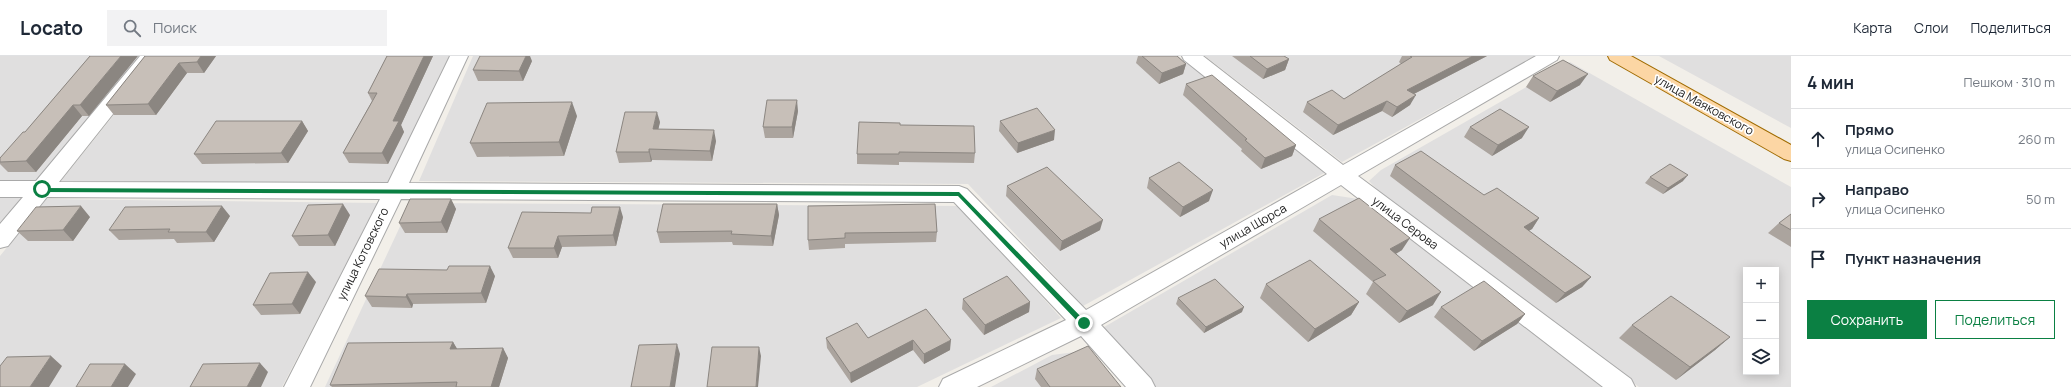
<!DOCTYPE html>
<html lang="ru">
<head>
<meta charset="utf-8">
<style>
	body { margin:0; font-family:Manrope,sans-serif; background:#f2f2f3; color:#1f2937 }
	.controls { position:absolute; right:12px; bottom:12px; display:grid; overflow:hidden; border-radius:0px; box-shadow:0 2px 10px #0003 }
	.controls button { width:36px; height:36px; display:grid; place-items:center; padding:0; border:0; border-bottom:1px solid #e0e1e3; background:#fff; color:#1f2937; font:20px sans-serif }
	.stop { position:absolute; width:12px; height:12px; margin:-9px; border:3px solid #0b8043; border-radius:50%; background:#fff }
	.stop.end { background:#0b8043; border-color:#fff; box-shadow:0 1px 4px #0008 }
	.list { margin:0; padding:0; list-style:none }
	h2 { display:flex; justify-content:space-between; align-items:center; height:52px; margin:0; padding:0 16px; font-size:17px }
	h2 small { font-size:13px; font-weight:400; color:#747a83 }
	.list li { display:grid; grid-template-columns:26px 1fr auto; gap:12px; align-items:center; box-sizing:border-box; height:60px; padding:0 16px; border-top:1px solid #e0e1e3 }
	.list b { display:block; font-size:15px; white-space:nowrap }
	.list p { margin:0; font-size:13px; white-space:nowrap; color:#747a83 }
	.list em { font-size:13px; font-style:normal; color:#747a83 }
	.actions { display:flex; gap:8px; padding:12px 16px }
	.actions a { flex:1; padding:9px 0; border:1px solid #0b8043; border-radius:0px; text-align:center; font-size:14px; color:#0b8043 }
	.actions .main { background:#0b8043; color:#fff }
	.icon { flex:none; width:22px; height:22px; fill:none; stroke:currentColor; stroke-width:2; stroke-linecap:round; stroke-linejoin:round }
	.map { position:relative; flex:none; width:1791px; height:331px; overflow:hidden }
	header { display:flex; align-items:center; gap:24px; box-sizing:border-box; height:56px; padding:0 20px; background:#fff; border-bottom:1px solid #e0e1e3 }
	header strong { font-size:19px }
	nav { display:flex; gap:22px; margin-inline-start:auto; font-size:14px }
	.search { width:280px; height:36px; background:#f2f2f3; display:flex; align-items:center; gap:10px; box-sizing:border-box; padding:0 14px; border-radius:0px; color:#747a83; font-size:15px }
	main { display:flex }
	aside { flex:1; background:#fff }
	.map>svg:first-child { display:block }
	.residential { fill:#e0dfdf; fill-rule:evenodd }
	.lines { fill:none; stroke-linecap:round; stroke-linejoin:round }
	.street-casing { stroke:#a9a9a9; stroke-width:2 }
	.primary-casing { stroke:#a06b00; stroke-width:2 }
	.street { fill:#fff; fill-rule:evenodd }
	.primary { fill:#fcd6a4; fill-rule:evenodd }
	.wall { fill:#aba49e }
	.shaded-wall { fill:#8b8681 }
	.building { fill:#c7bfb8; stroke:#8b8681 }
	.route { fill:#0b8043 }
	.labels { text-anchor:middle; stroke-width:3.5; stroke-linejoin:round; paint-order:stroke }
	.street-label { font-size:12px; fill:#222; stroke:#fff }
</style>
</head>
<body>
<header>
<strong>Locato</strong>
<div class="search"><svg class="icon" aria-label="search" viewBox="0 0 24 24"><circle cx="10" cy="10" r="6"/><path d="M15 15l6 6"/></svg>Поиск</div>
<nav><a>Карта</a><a>Слои</a><a>Поделиться</a></nav>
</header>
<main>
<div class="map">
<svg width="1791" height="331" viewBox="0 0 1791 331">
	<rect width="100%" height="100%" fill="#f2efe9"/>
	<path class="residential" d="M0 0H141L37 126H0Z
		M161 0H451L389 130 61 125Z
		M473 0H1178L1326 116 1083 250 968 128 419 125Z
		M1205 0H1535L1342 106Z
		M1659 0H1791V72Z
		M1570 6 1791 131V331H1639L1387 144 1369 125 1381 114ZM1746 214H1776V316H1746Z
		M1332 139 1365 144 1606 331H1153L1099 274Z
		M0 142H23L0 169Z
		M46 143 378 147 282 331H0V200Z
		M411 147 960 150 1061 262 917 331H325Z
		M1083 295 1115 331H991L1052 299Z"/>
	<g class="lines">
		<g class="street-casing">
			<path id="street" d="M140 0H159L59 126 388 127 450 0H468L409 127 959 130 967 133 1086 254 1327 118 1184 4 1182 0H1203L1343 109 1536 0H1559L1557 4 1358 120 1631 323 1635 331H1603L1341 129 1101 269 1151 323 1155 331H1126L1081 280 977 331H939L943 323 1066 264 954 146 401 143 310 331H284L380 143 47 141 8 190 0 192V168L23 141H0V125H36Z"/>
		</g>
		<g class="primary-casing">
			<path id="primary" d="M1608 0H1631L1791 89V105L1784 103 1610 4Z"/>
		</g>
		<use href="#street" class="street"/>
		<use href="#primary" class="primary"/>
	</g>
	<path class="wall" d="M90 0 89 60H82L36 116H8L0 108V102L25 76Z
		M145 0H216L204 17H187L156 59H114L106 49Z
		M387 0H433L401 69 404 76 388 108 349 107 343 97 372 45 368 37Z
		M1138 0H1177L1186 8 1183 18 1159 28 1136 7Z
		M1232 0H1284L1289 3 1285 14 1263 23Z
		M1402 0H1487L1414 38 1410 49 1392 61 1382 55 1333 79 1303 56 1307 46 1344 43 1401 8 1399 6Z
		M532 5 523 25H478L473 14Z
		M1533 20 1580 29 1550 46 1526 31Z
		M1186 28 1296 89 1292 100 1261 113 1241 95 1242 93 1183 39Z
		M798 55 793 82H765L763 71Z
		M577 60 564 100 477 101 470 87Z
		M302 65 308 75 288 107 202 108 194 98Z
		M1000 65 1054 84 1017 97 999 75Z
		M660 66 658 73 716 85 712 105 652 104 651 106 619 107 616 96Z
		M900 69 975 97 974 107 899 106V109L857 108V98Z
		M1470 71 1522 82 1492 100 1464 81Z
		M1395 109 1484 139 1539 162 1532 173 1528 175 1591 221 1582 231 1556 247 1390 120Z
		M1650 121 1683 125 1663 138 1645 127Z
		M1149 122 1209 145 1180 161 1147 132Z
		M1007 130 1100 174 1060 195 1006 140Z
		M451 143 456 153 447 177H405L399 167Z
		M777 148 779 159 773 190 733 189 732 186 660 187 657 176Z
		M935 148 937 176 936 186 845 188V192L809 194 808 184Z
		M1791 158V191L1768 177 1779 167Z
		M350 159 335 190H299L292 180Z
		M230 160 214 186 177 187 174 183 119 184 109 174Z
		M90 161 73 185H28L17 175Z
		M623 161 616 190 562 191 558 202H513L508 192Z
		M1319 163 1402 194 1396 198 1433 249 1399 267 1366 238 1373 226 1313 175Z
		M495 220 486 247 413 248 412 252 372 251 365 240Z
		M316 226 300 258 261 259 253 249Z
		M1266 228 1359 246 1351 259 1308 286 1260 242Z
		M1178 242 1242 256 1204 277 1176 248Z
		M963 243 1030 246 1029 256 984 279 962 253Z
		M1441 251 1525 258 1517 268 1474 295 1434 261Z
		M926 253 950 294 924 308 913 294 851 327 827 292 826 282H868Z
		M1632 269 1730 281 1715 294 1676 324 1619 282Z
		M453 286 457 293 503 292 508 302 499 331H332L330 329Z
		M1037 313 1121 331H1041L1035 323Z"/>
	<path class="shaded-wall" d="M121 0H138L89 60 80 49Z
		M201 0H216L204 17 197 6Z
		M424 0H433L401 69 404 76 388 108 382 97 393 65Z
		M526 0H530L532 5 523 25 519 15Z
		M1473 0H1487L1402 44 1407 34Z
		M1289 3 1285 14 1263 23 1267 13Z
		M179 7 187 17 156 59 148 48Z
		M1186 8 1183 18 1159 28 1162 17Z
		M1588 18 1580 29 1550 46 1557 35Z
		M1416 39 1410 49 1392 61 1397 51Z
		M797 44 798 55 793 82 792 71Z
		M1387 45 1382 55 1333 79 1338 69Z
		M572 46 577 60 564 100 559 86Z
		M73 49 82 60 36 116 26 105Z
		M657 56 660 66 656 84 653 73Z
		M302 65 308 75 288 107 281 97Z
		M1529 71 1522 82 1492 100 1498 89Z
		M714 74 716 85 712 105 710 95Z
		M1055 74 1054 84 1017 97 1018 87Z
		M1296 89 1292 100 1261 113 1265 102Z
		M649 93 652 104 651 106 649 96Z
		M1688 119 1683 125 1663 138 1668 132Z
		M1213 134 1209 145 1180 161 1183 151Z
		M451 143 456 153 447 177 441 166Z
		M343 148 350 159 335 190 328 179Z
		M777 148 779 159 773 190 771 180Z
		M81 150 90 161 73 185 63 174Z
		M222 150 230 160 214 186 206 176Z
		M620 151 623 161 616 190 613 179Z
		M1539 162 1532 173 1517 182 1524 171Z
		M1103 164 1100 174 1060 195 1062 185Z
		M558 180 562 191 558 202 554 192Z
		M1410 182 1402 194 1383 205 1390 193Z
		M490 210 495 220 486 247 481 237Z
		M308 216 316 226 300 258 292 248Z
		M1591 221 1582 231 1556 247 1565 237Z
		M1441 236 1433 249 1399 267 1407 255Z
		M407 238 413 248 412 252 406 241Z
		M1030 246 1029 256 984 279 985 269Z
		M1359 246 1351 259 1308 286 1315 273Z
		M1244 251 1242 256 1204 277 1206 271Z
		M1525 258 1517 268 1474 295 1482 285Z
		M1730 281 1715 294 1676 324 1690 311Z
		M913 284V294L851 327 850 317Z
		M951 284 950 294 924 308V298Z
		M453 286 459 296 450 293Z
		M677 288 680 298 675 331H670Z
		M759 291 761 300 758 331H756Z
		M503 292 508 302 499 331H491Z
		M51 300 62 310 49 331H30Z
		M260 307 268 316 261 331H247Z
		M125 308 136 318 128 331H111Z"/>
	<path class="building" d="M90 0H121L80 49H73L26 105 0 106V102L23 76H25Z
		M145 0H201L197 6 179 7 148 48 106 49Z
		M387 0H424L393 65H399L382 97H343L377 37H368Z
		M480 0H526L519 15 473 14Z
		M1142 0H1177L1186 8 1162 17Z
		M1250 0H1284L1289 3 1267 13Z
		M1410 0H1473L1407 34 1416 39 1397 51 1387 45 1338 69 1307 46 1332 34 1344 43 1412 1Z
		M1563 4 1588 18 1557 35 1533 20Z
		M1212 19 1296 89 1265 102 1245 84 1247 83 1186 28Z
		M767 44H797L792 71H763Z
		M572 46 559 86 470 87 487 47Z
		M1037 52 1055 74 1018 87 1000 65Z
		M1500 53 1529 71 1498 89 1470 71Z
		M625 56H657L653 73 714 74 710 95 649 93V96H616Z
		M216 65H302L281 97 194 98Z
		M859 66 900 67V69L974 70 975 97 899 96V98H857Z
		M1421 95 1484 139 1497 132 1539 162 1524 171 1591 221 1565 237 1395 109Z
		M1179 106 1213 134 1183 151 1149 122Z
		M1670 108 1688 119 1668 132 1650 121Z
		M1047 111 1103 164 1062 185 1007 130Z
		M1359 142 1410 182 1390 193 1441 236 1407 255 1373 225 1386 219 1319 163Z
		M410 143H451L441 166 399 167Z
		M343 148 328 179 292 180 308 149Z
		M663 148H777L771 180 731 178 732 175 657 176Z
		M935 148 937 176 845 177V182L808 184V150Z
		M81 150 63 174 17 175 36 151Z
		M222 150 206 176H168L170 173 109 174 125 151Z
		M592 151H620L613 179 558 180 554 192H508L522 156 591 157Z
		M1791 158V174L1779 167Z
		M1310 204 1359 246 1315 273 1266 228Z
		M449 210H490L481 237 407 238 406 241 365 240 379 213 447 214Z
		M308 216 292 248 253 249 270 217Z
		M1007 220 1030 246 985 269 963 243Z
		M1215 223 1244 251 1206 271 1178 242Z
		M1484 225 1525 258 1482 285 1441 251Z
		M1671 240 1730 281 1690 311 1632 269Z
		M926 253 951 284 924 298 913 284 850 317 826 282 857 267 868 282Z
		M453 286 450 293 503 292 491 331H456L457 326 330 329 348 287Z
		M677 288 670 331H631L639 289Z
		M1088 290 1121 331H1050L1037 313Z
		M712 291H759L756 331H707Z
		M51 300 30 331H0V310L7 301Z
		M260 307 247 331H190L203 308Z
		M90 308H125L111 331H76Z"/>
	<path class="route" d="M40 132 959 136 1087 267 1086 269H1081L958 140 42 136 40 135Z"/>
	<g class="labels">
		<g class="street-label">
			<text transform="translate(1704 49) rotate(29)" y="4">улица Маяковского</text>
			<text transform="translate(1405 167) rotate(37)" y="4">улица Серова</text>
			<text transform="translate(1253 170) rotate(-30)" y="4">улица Щорса</text>
			<text transform="translate(363 198) rotate(-64)" y="4">улица Котовского</text>
		</g>
	</g>
</svg>
<div class="controls">
<button>+</button>
<button>−</button>
<button><svg class="icon" aria-label="layers" viewBox="0 0 24 24"><path d="M12 4l9 5-9 5-9-5zM3 14l9 5 9-5"/></svg></button>
</div>
<div class="stop" style="left:42px;top:133px"></div>
<div class="stop end" style="left:1084px;top:267px"></div>
</div>
<aside>
<h2>4 мин<small>Пешком · 310 m</small></h2>
<ul class="list">
<li><svg class="icon" aria-label="ahead" viewBox="0 0 24 24"><path d="M12 20V5M6 11l6-6 6 6"/></svg><div><b>Прямо</b><p>улица Осипенко</p></div><em>260 m</em></li>
<li><svg class="icon" aria-label="right" viewBox="0 0 24 24"><path d="M7 20v-9h11M14 6l5 5-5 5"/></svg><div><b>Направо</b><p>улица Осипенко</p></div><em>50 m</em></li>
<li><svg class="icon" aria-label="arrive" viewBox="0 0 24 24"><path d="M6 21V4h12l-3 4 3 4H6"/></svg><div><b>Пункт назначения</b></div></li>
</ul>
<div class="actions"><a class="main">Сохранить</a><a>Поделиться</a></div>
</aside>
</main>
</body>
</html>
